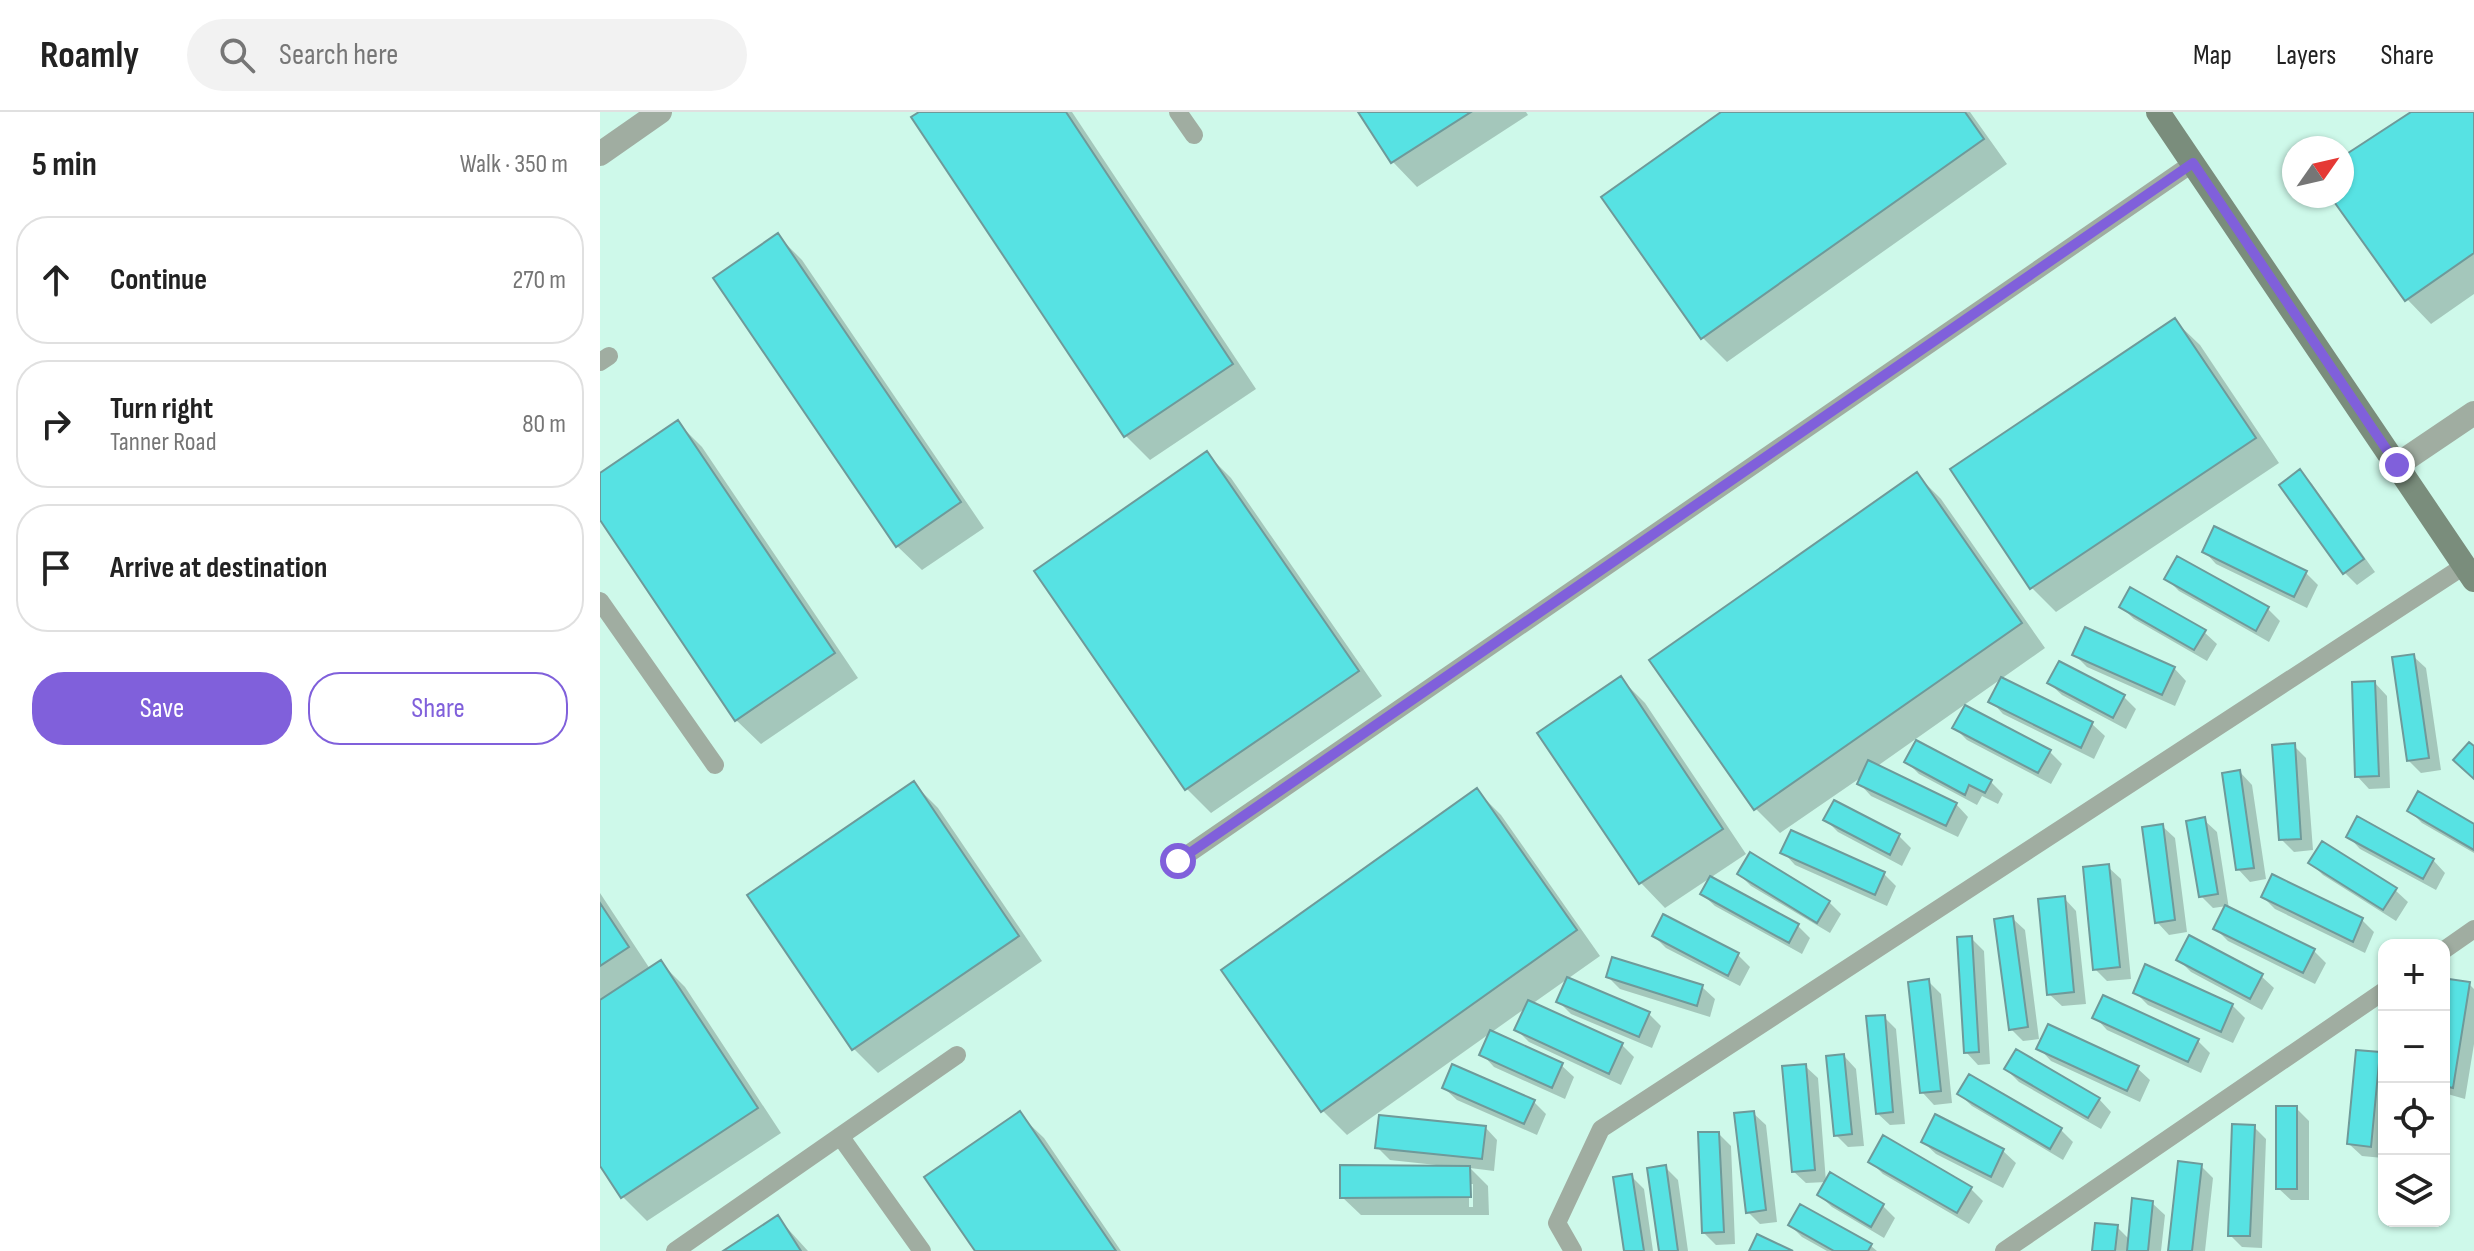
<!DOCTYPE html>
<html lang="en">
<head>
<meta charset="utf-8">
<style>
	body { margin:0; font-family:"Sofia Sans Condensed",sans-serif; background:#f2f2f2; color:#222 }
	.controls { position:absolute; right:24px; bottom:24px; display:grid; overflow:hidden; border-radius:16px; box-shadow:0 2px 6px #0004 }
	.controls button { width:72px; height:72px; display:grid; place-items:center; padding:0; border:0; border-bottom:2px solid #e0e0e0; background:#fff; color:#222; font:40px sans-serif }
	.compass { position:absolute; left:1682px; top:24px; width:72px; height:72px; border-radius:50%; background:#fff; box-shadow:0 2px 6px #0004; rotate:56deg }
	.stop { position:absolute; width:24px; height:24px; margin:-18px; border:6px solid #8060db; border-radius:50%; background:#fff }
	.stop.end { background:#8060db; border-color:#fff; box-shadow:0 2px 8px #0008 }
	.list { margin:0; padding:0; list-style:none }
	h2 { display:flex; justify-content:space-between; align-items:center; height:104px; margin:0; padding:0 32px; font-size:34px }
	h2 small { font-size:26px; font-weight:400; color:#767676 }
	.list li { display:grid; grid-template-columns:52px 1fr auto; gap:24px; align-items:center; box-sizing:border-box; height:128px; margin:0 16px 16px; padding:0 16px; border:2px solid #e0e0e0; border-radius:32px }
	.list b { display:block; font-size:30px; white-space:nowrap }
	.list p { margin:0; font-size:26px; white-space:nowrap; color:#767676 }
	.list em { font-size:26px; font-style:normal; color:#767676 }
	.actions { display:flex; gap:16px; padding:24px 32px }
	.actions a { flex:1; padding:18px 0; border:2px solid #8060db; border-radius:32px; text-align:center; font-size:28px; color:#8060db }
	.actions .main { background:#8060db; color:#fff }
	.icon { flex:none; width:44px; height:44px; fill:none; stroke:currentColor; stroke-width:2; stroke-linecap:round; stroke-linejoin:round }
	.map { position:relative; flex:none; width:1874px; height:1139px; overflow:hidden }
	header { display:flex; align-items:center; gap:48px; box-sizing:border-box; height:112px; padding:0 40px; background:#fff; border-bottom:2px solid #e0e0e0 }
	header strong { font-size:38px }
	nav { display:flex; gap:44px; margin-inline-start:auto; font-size:28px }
	.search { width:560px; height:72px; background:#f2f2f2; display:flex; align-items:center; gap:20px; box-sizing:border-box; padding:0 28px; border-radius:44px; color:#767676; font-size:30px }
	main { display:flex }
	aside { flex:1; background:#fff }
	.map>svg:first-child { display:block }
	.shadow { fill:#0003; fill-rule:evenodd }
	.building { fill:#57e2e3; stroke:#6e9a9a; stroke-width:2 }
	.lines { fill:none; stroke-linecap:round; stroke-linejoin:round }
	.lane { stroke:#a0ada1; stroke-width:18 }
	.street { stroke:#a0ada1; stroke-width:24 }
	.secondary { stroke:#7a8d7c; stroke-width:24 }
	.route { stroke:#8060db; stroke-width:10 }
</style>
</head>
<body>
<header>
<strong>Roamly</strong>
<div class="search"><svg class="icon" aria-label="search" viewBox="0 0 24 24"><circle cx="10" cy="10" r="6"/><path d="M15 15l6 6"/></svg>Search here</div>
<nav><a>Map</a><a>Layers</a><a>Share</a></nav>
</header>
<main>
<aside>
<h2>5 min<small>Walk · 350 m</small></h2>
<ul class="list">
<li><svg class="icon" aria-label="ahead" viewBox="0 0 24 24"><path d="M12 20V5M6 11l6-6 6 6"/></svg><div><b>Continue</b></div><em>270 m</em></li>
<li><svg class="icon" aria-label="right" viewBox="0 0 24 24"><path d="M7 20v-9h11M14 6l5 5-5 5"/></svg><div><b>Turn right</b><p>Tanner Road</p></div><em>80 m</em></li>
<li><svg class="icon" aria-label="arrive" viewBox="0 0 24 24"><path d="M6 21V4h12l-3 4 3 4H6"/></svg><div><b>Arrive at destination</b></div></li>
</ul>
<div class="actions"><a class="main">Save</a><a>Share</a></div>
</aside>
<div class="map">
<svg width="1874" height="1139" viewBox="0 0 1874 1139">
	<rect width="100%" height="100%" fill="#cef9ea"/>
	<path class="shadow" d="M323 0H472L656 277 550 348 525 323Z
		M761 0H926L928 3 817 75 793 50Z
		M1124 0H1370L1407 52 1127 250 1102 225Z
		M1814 0H1874V182L1831 212 1807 187 1733 84H1742V47Z
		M178 124 202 148 384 416 322 458 297 434Z
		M1575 209 1600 233 1679 351 1456 500 1432 476Z
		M78 311 102 335 258 566 161 632 136 608 0 405V363Z
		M607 342 631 366 782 584 611 701 587 677 437 459Z
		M1700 360 1712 372 1775 460 1757 473 1745 461 1682 373Z
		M1317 363 1341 387 1445 536 1276 655 1356 692 1368 705 1358 725 1271 684 1259 671 1263 664 1180 721 1156 697 1052 548Z
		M1604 439 1706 461 1718 473 1707 496 1616 452Z
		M1567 467 1668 497 1680 509 1669 530 1579 479Z
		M1521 495 1604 520 1617 532 1607 549 1534 507Z
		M1475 543 1574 556 1586 569 1575 594 1487 555Z
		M1813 544 1826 556 1841 658 1821 661 1809 649Z
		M1021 567 1045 591 1146 742 1065 796 1041 771 940 621Z
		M1401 567 1492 612 1505 624 1494 647 1403 602 1391 589Z
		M1449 571 1524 585 1536 597 1526 617 1462 583Z
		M1775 571 1787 584 1790 676 1769 677 1757 664Z
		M1355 616 1449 639 1462 652 1451 672 1367 628Z
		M1694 634 1706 646 1713 738 1694 740 1681 727Z
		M1307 650 1391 670 1403 682 1398 692 1382 684 1377 693 1319 662Z
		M1640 660 1652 673 1666 767 1650 770 1638 757Z
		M314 672 338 696 442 849 278 961 254 937 149 784Z
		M877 679 901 703 1000 844 932 892 1022 933 1034 945 1021 973 929 930 917 918 927 895 747 1023 722 998Z
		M1809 698 1874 715V741L1822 711Z
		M1226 708 1299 724 1311 736 1302 754 1238 720Z
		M1604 708 1617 720 1629 797 1714 839 1726 851 1715 872 1628 829 1616 817 1627 794 1613 796 1601 784Z
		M1562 714 1575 726 1587 820 1569 823 1557 810Z
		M1748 724 1833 748 1845 761 1836 778 1760 737Z
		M1183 740 1284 762 1296 774 1287 794 1195 753Z
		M1711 751 1795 778 1808 790 1796 809 1723 763Z
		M1508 755 1521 767 1531 867 1507 869 1495 857Z
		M1139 762 1229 790 1241 802 1230 821 1151 774Z
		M0 781 50 857 60 850 85 875 181 1021 47 1109 23 1085 0 1051Z
		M1102 782 1198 814 1210 826 1202 842 1115 794Z
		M1663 785 1762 808 1774 820 1765 841 1675 797Z
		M1464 786 1476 799 1486 892 1462 894 1449 882Z
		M1412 806 1425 818 1439 927 1423 929 1411 917Z
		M1054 824 1138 843 1150 855 1140 874 1066 836Z
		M1371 826 1384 839 1390 952 1378 953 1366 940Z
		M1578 847 1661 864 1674 876 1662 898 1591 860Z
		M1008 865 1102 875 1115 887 1110 905 1020 877Z
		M1328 869 1341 882 1352 991 1334 993 1322 980Z
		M1869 872 1874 877V932L1865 987 1844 981V911Z
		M1535 880 1632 893 1645 906 1633 931 1548 893Z
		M958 889 1049 902 1061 914 1052 936 971 902Z
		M1284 905 1296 917 1305 1012 1290 1013 1277 1001Z
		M1495 905 1598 929 1610 941 1601 961 1507 918Z
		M1439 936 1537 956 1550 968 1540 990 1451 949Z
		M882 942 961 953 974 965 965 987 894 955Z
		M1779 942 1784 947 1783 1046 1762 1044 1749 1032Z
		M1244 944 1256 957 1264 1034 1248 1035 1236 1023Z
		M1205 954 1218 966 1226 1070 1206 1071 1193 1059Z
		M1406 957 1499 987 1511 1000 1501 1017 1419 970Z
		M1369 965 1461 1018 1473 1030 1463 1048 1372 994 1359 982Z
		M844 976 934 990 946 1002 937 1023 857 988Z
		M1696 996 1709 1009V1088H1691L1678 1076Z
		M1153 1001 1166 1013 1177 1110 1160 1112 1148 1100Z
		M419 1002 444 1026 521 1139H377Z
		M1336 1004 1403 1039 1416 1051 1403 1076 1336 1042 1323 1030Z
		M885 1015 897 1028 894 1059 870 1056 888 1074 889 1103H761L742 1085 836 1056V1053L790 1048 777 1035ZM869 1072H873V1095H869Z
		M1654 1015 1666 1027 1662 1136 1642 1135 1630 1123Z
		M1119 1022 1131 1034 1135 1132 1116 1133 1104 1121Z
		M1270 1049 1370 1076 1383 1089 1369 1112 1283 1062Z
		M1601 1054 1613 1066 1605 1139H1570Z
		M1065 1055 1078 1068 1088 1139H1061Z
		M1032 1065 1044 1077 1053 1139H1026Z
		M1219 1083 1283 1094 1295 1106 1284 1126 1232 1095Z
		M1552 1091 1565 1103 1561 1139H1494L1517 1115 1530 1128Z
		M178 1106 208 1139H127Z
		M1190 1113 1271 1134 1277 1139H1227L1202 1125Z"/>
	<path class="building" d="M319 0H466L633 252 524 325 311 5Z
		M758 0H871L791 51Z
		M1121 0H1365L1384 27 1101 227 1001 85Z
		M1811 0H1874V141L1805 189 1730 84H1742V45Z
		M178 121 361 390 296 435 113 166Z
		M1575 206 1656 326 1430 477 1350 357Z
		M78 308 235 541 135 609 0 408V361Z
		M607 339 759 559 585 678 434 459Z
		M1700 357 1764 447 1743 462 1679 373Z
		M1317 360 1422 511 1154 698 1049 548Z
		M1614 414 1707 459 1694 485 1602 440Z
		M1577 444 1669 495 1656 519 1564 467Z
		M1530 475 1606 518 1594 538 1519 495Z
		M1485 515 1575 555 1562 583 1472 543Z
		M1814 542 1829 646 1807 649 1792 545Z
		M1459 549 1525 583 1513 606 1447 571Z
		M1021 564 1123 717 1039 772 937 621Z
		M1401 565 1493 610 1481 636 1388 590Z
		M1775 569 1779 664 1755 665 1752 570Z
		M1365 593 1451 638 1438 661 1352 616Z
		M1316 628 1392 668 1385 681 1369 673 1365 683 1304 650Z
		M1869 630 1874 634V667L1853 648Z
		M1695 631 1701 727 1679 728 1672 633Z
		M1268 648 1357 691 1346 714 1257 672Z
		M1640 658 1654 756 1636 758 1622 661Z
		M314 669 419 824 252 938 147 783Z
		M877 676 977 818 721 1000 621 858Z
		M1818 679 1874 712V738L1807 699Z
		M1234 688 1300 722 1290 743 1223 708Z
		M1757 704 1834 747 1823 767 1746 725Z
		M1605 705 1618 782 1599 785 1586 709Z
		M1563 712 1575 808 1555 811 1542 715Z
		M1191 718 1285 760 1275 783 1180 741Z
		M1722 729 1797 776 1783 798 1708 751Z
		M1150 740 1230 789 1217 811 1137 762Z
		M1509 752 1520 855 1493 858 1483 755Z
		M1672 762 1763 806 1753 830 1661 785Z
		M1110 764 1199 812 1189 831 1100 782Z
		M1465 784 1474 880 1447 883 1438 787Z
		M0 791 29 835 0 854Z
		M1625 793 1715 837 1703 861 1613 817Z
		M1063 802 1139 841 1128 864 1052 824Z
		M1413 804 1428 915 1409 918 1394 807Z
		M1589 823 1663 862 1650 887 1576 848Z
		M1372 824 1379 940 1364 941 1357 825Z
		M1012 845 1103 873 1097 894 1006 865Z
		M61 848 158 996 21 1086 0 1054V888Z
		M1545 852 1633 892 1621 920 1533 881Z
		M967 865 1050 900 1039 925 956 890Z
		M1329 867 1341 979 1320 981 1308 870Z
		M1849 867 1870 870 1853 976 1844 974V899Z
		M1503 883 1599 927 1588 950 1492 906Z
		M928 888 1023 931 1009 962 914 918Z
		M1285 903 1293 1000 1276 1002 1266 904Z
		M1448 912 1539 954 1527 979 1436 937Z
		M890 918 963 951 952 976 879 943Z
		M1416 937 1500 986 1488 1006 1404 957Z
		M1756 938 1780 940 1771 1035 1747 1032Z
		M1244 942 1252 1022 1234 1024 1226 944Z
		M852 952 935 988 924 1012 842 976Z
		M1206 952 1215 1058 1192 1060 1182 954Z
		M1369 962 1462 1016 1450 1037 1357 982Z
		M1676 994H1697V1077H1676Z
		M420 999 516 1139H375L324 1065Z
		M1154 999 1166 1098 1146 1101 1134 1001Z
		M1335 1002 1404 1037 1391 1065 1321 1030Z
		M779 1003 886 1014 882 1047 775 1036Z
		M1632 1012 1655 1013 1650 1124H1628Z
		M1098 1020H1119L1124 1120 1102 1121Z
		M1283 1023 1372 1075 1357 1101 1268 1050Z
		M1578 1049 1602 1052 1592 1139H1568Z
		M740 1053 870 1054 871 1085 740 1086Z
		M1066 1053 1078 1139H1059L1047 1056Z
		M1230 1060 1284 1092 1271 1115 1217 1083Z
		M1032 1062 1044 1139H1024L1013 1065Z
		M1532 1086 1553 1089 1548 1139H1527Z
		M1200 1092 1272 1132 1268 1139H1234L1188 1113Z
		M178 1103 201 1139H123Z
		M1495 1111 1518 1113 1515 1139H1492Z
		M1157 1122 1193 1139H1149Z"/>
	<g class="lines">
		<path class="lane" d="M578 0 594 23
			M0 250 9 244
			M0 489 115 653
			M578 749 1593 51
			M1844 838 1874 817
			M240 1024 322 1139
			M75 1139 357 943
			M973 1139 957 1111 1001 1017 1864 454
			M1404 1139 1784 879"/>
		<path class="street" d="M0 42 60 0
			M1797 353 1874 301"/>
		<path class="secondary" d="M1558 0 1874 468"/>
	</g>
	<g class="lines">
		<path class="route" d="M578 749 1593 51 1797 353"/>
	</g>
</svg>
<div class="controls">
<button>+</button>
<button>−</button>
<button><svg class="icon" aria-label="locate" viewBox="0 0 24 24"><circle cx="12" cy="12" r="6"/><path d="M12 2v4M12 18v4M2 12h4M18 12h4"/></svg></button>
<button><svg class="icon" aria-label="layers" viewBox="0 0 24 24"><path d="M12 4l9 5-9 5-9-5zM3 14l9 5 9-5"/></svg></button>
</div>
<svg class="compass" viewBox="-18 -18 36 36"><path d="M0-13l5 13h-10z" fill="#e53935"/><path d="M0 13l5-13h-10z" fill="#767676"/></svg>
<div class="stop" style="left:578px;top:749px"></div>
<div class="stop end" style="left:1797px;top:353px"></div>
</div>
</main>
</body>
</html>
